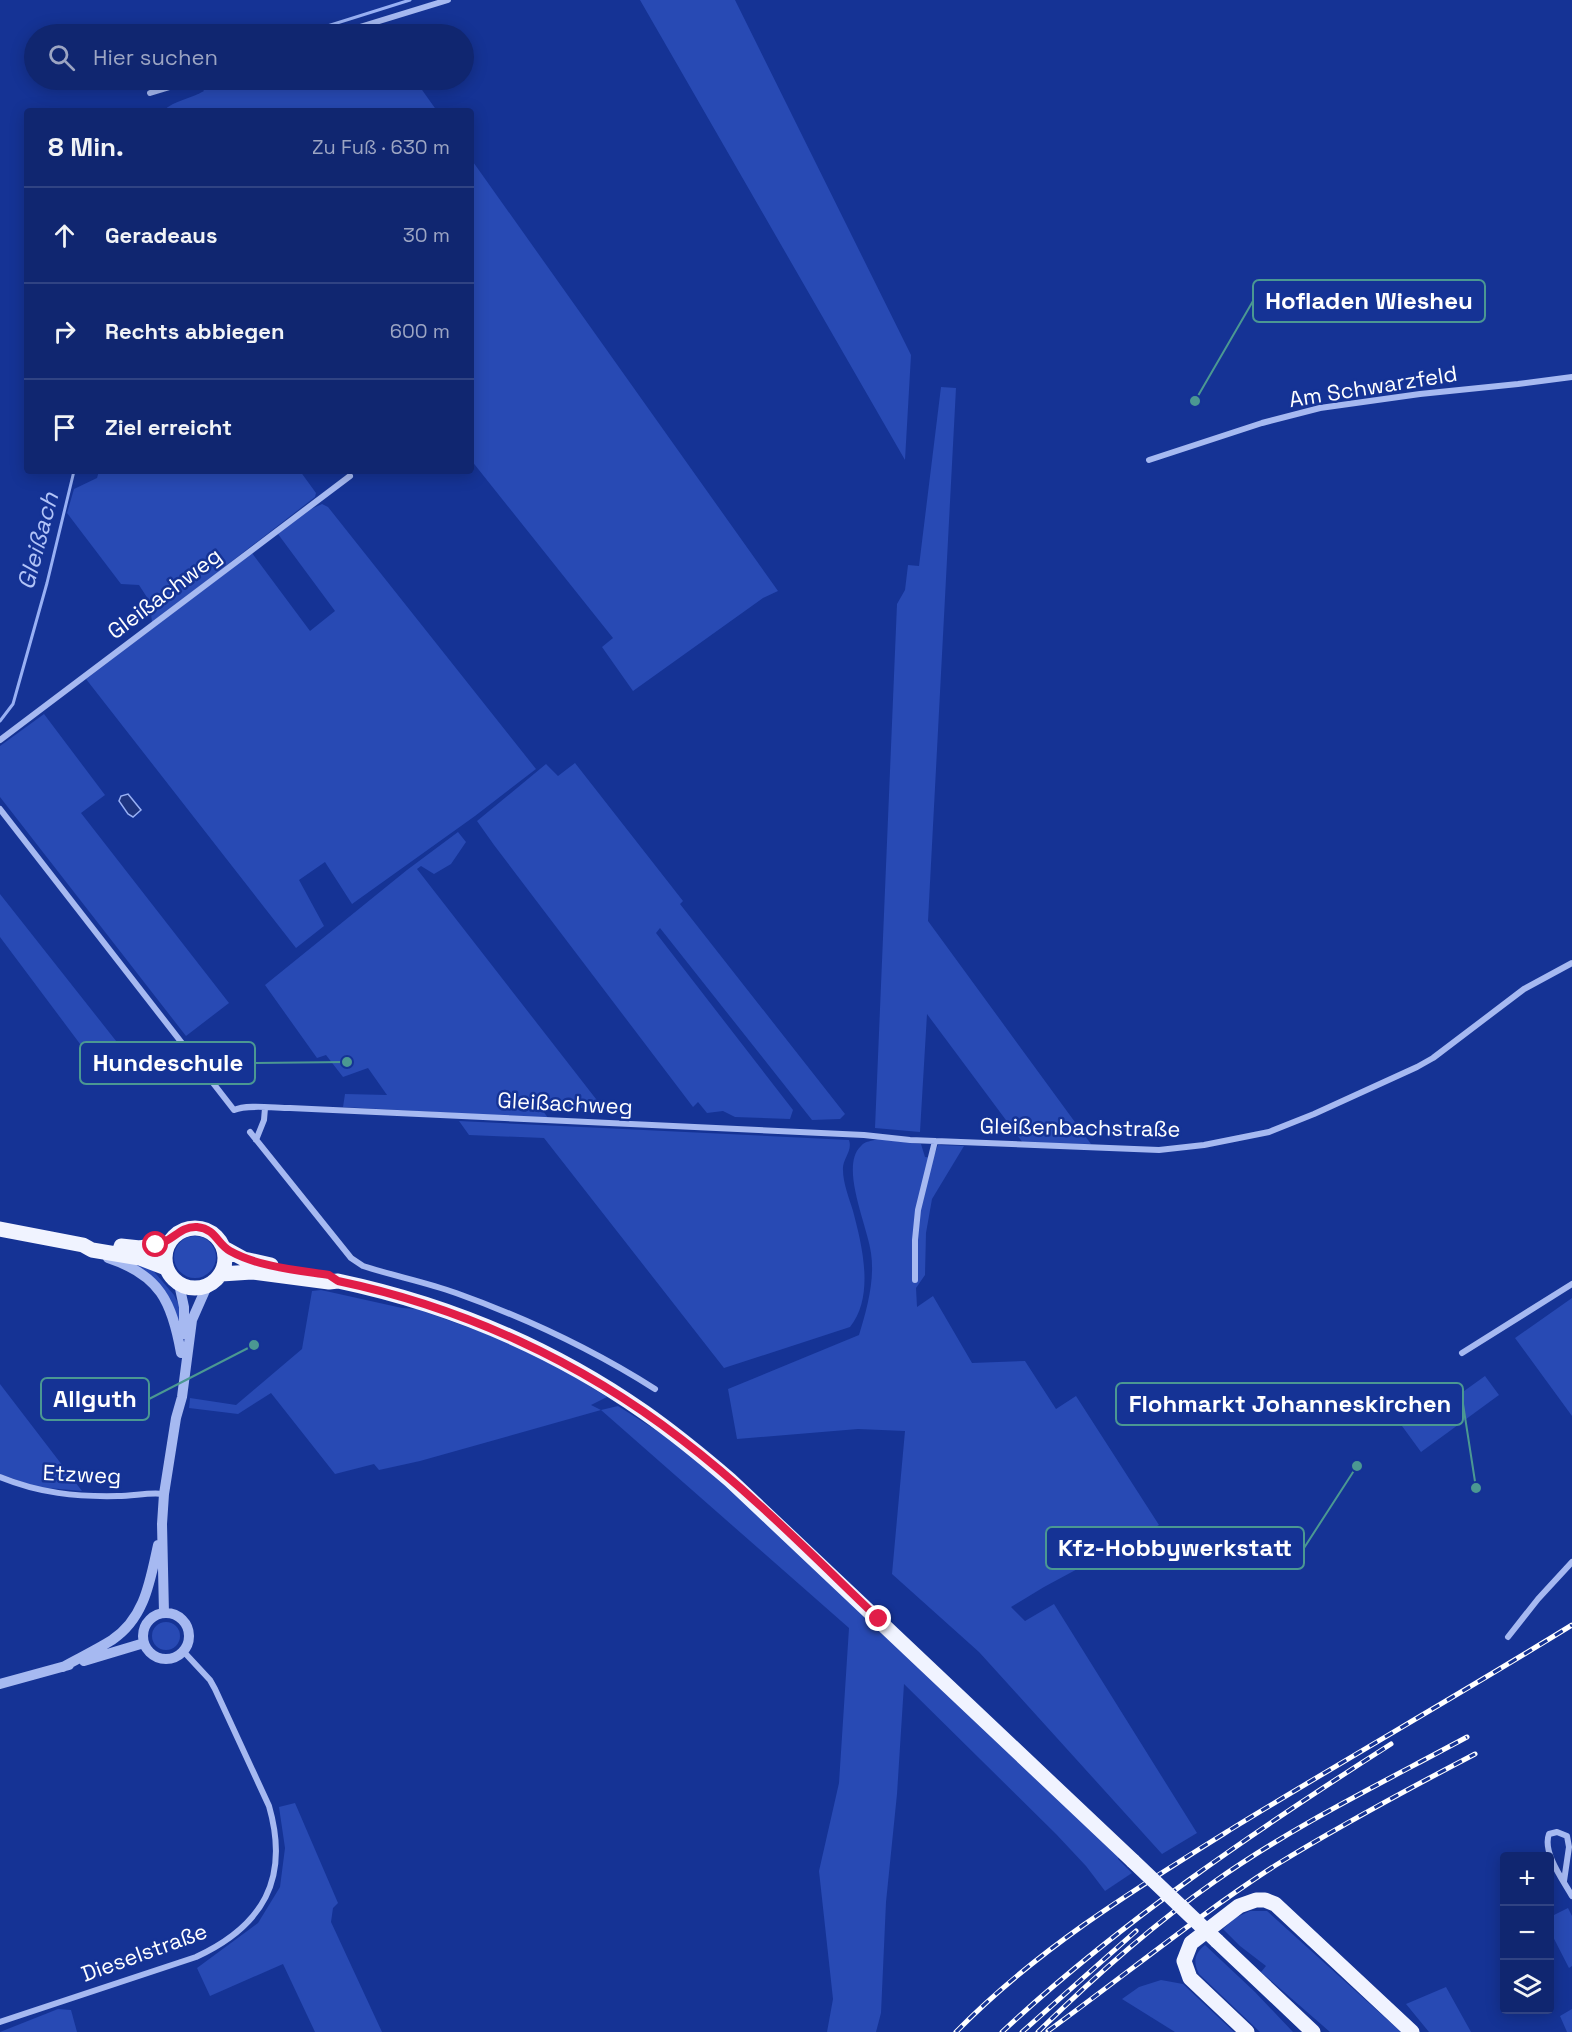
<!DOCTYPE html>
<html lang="de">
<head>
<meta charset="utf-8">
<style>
	body { margin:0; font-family:"Space Grotesk",sans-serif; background:#1e3278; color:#f1f3f6 }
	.controls { position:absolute; right:18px; bottom:18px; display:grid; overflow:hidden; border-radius:6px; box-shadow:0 3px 15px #0003 }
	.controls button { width:54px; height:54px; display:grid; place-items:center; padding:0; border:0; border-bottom:2px solid #304383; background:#102670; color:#f1f3f6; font:30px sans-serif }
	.stop { position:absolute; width:18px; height:18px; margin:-14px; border:4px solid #e11d48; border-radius:50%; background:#fff }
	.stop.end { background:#e11d48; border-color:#fff; box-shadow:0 2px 6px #0008 }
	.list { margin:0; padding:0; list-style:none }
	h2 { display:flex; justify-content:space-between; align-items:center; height:78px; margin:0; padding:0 24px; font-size:26px }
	h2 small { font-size:20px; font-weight:400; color:#9ca5c3 }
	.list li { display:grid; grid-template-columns:39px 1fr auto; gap:18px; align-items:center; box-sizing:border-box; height:96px; padding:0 24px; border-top:2px solid #304383 }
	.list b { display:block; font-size:22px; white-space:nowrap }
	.list em { font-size:20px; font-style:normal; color:#9ca5c3 }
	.icon { flex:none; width:33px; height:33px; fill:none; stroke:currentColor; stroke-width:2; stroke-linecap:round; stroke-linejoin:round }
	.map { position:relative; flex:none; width:1572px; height:2032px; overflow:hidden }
	.search { position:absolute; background:#102670; box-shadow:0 3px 15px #0003; left:24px; top:24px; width:450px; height:66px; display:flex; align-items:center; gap:15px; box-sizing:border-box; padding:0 21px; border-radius:33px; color:#9ca5c3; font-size:22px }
	.panel { position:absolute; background:#102670; box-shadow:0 3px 15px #0003; left:24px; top:108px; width:450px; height:366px; border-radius:6px }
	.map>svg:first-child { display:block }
	.green { fill:#284ab4 }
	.water { fill:#1e347f; stroke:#98b0f4; stroke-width:1.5 }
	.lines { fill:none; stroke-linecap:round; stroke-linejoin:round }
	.stream { stroke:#98b0f4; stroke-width:3 }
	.minor { stroke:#a6b9f1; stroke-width:6 }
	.tertiary { stroke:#a6b9f1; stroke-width:10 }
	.primary { stroke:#f0f3ff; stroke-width:15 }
	.rail-casing { stroke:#fff; stroke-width:5 }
	.rail { stroke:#153395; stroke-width:3; stroke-dasharray:9; stroke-linecap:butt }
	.primary-bridge { stroke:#f0f3ff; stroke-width:15 }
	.route { stroke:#e11d48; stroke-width:8 }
	.labels { text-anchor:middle; stroke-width:5; stroke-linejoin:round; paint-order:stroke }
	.street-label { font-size:22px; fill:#fff; stroke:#153395 }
	.water-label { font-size:24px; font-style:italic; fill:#b2c4f8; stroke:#153395 }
	.leader { fill:none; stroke:#4b9892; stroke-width:2 }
	.callout-dot { fill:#4b9892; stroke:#153395; stroke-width:2 }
	.callout { fill:#153395; stroke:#4b9892; stroke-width:2 }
	.callout-label { font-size:24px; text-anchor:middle; font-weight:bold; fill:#fff }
</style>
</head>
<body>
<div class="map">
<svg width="1572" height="2032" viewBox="0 0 1572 2032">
	<rect width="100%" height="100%" fill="#153395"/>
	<path class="green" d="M640 0H735L911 355 905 460Z
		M376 25 383 34H343Z
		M206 80H415L437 111H163C175 100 190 99 204 91L197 82Z
		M471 159 778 591 763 598 633 691 602 647 613 638 471 460Z
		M941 387 956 388 928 921 1091 1144 1023 1143 927 1014 920 1132 875 1128 897 604 905 590 908 565 919 566Z
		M99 471H300L316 493 315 497 152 623 150 602 139 585 121 584 67 513 74 489 97 478Z
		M322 504 328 507 536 769 475 816 352 904 325 862 299 880 324 926 296 948 86 679 252 553 310 631 335 611 278 534 311 509Z
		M44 714 105 795 81 813 229 1003 186 1036 0 797V746Z
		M575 763 683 901 680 904 845 1114 840 1119 812 1120 660 928 656 933 793 1110 790 1119 735 1117 723 1111 707 1113 698 1102 693 1107 494 845 477 821 546 764 558 776Z
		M458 832 466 842 451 864 434 874 421 866 417 869 603 1108H541L548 1118 343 1107 345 1094 387 1095 368 1068 343 1077 326 1055 317 1058 265 985 407 870Z
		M0 894 139 1070 104 1076 0 937Z
		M459 1121 849 1140C853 1151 842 1159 843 1170 843 1183 849 1198 853 1211 862 1245 875 1296 850 1327L724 1368 544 1138 469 1135Z
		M878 1139 921 1144 925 1157 933 1158 938 1145 964 1146 932 1199 926 1233 925 1275 916 1288 917 1307 933 1296 972 1363 1025 1361 1056 1409 1076 1396 1159 1525 1044 1587 1011 1607 1025 1621 1054 1604 1197 1833 1162 1854 979 1652 892 1574 905 1431 858 1429 737 1439 728 1389 859 1335C867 1309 875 1280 871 1253 868 1227 839 1166 861 1146 865 1141 872 1141 878 1139Z
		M174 1257a21 21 0 1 1 42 0a21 21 0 1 1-42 0Z
		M126 1259 151 1268 174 1295 179 1305 182 1329 174 1309Z
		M321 1290 402 1308 417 1309 501 1339 554 1364 607 1397 591 1405 601 1410 618 1406 678 1444 726 1485 1119 1857 1118 1859 1132 1873 1105 1891 1086 1866 1056 1834 904 1684 897 1794 886 1902 881 2013 876 2032H827L833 1999 819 1871 839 1783 849 1628 601 1410 420 1461 379 1470 374 1464 335 1474 271 1393 238 1414 189 1408 190 1398 236 1405 302 1349 312 1291Z
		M1572 1298V1416L1515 1338Z
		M1485 1376 1499 1395 1421 1452 1394 1415 1433 1387 1446 1404Z
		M0 1384 82 1491 37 1487 0 1474Z
		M152 1636a14 14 0 1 1 28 0a14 14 0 1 1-28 0Z
		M295 1803 338 1903 333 1908 331 1922 382 2032H315L283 1964 210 1996 197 1968 258 1923 280 1887 285 1848 279 1807Z
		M1568 1908 1572 1916V1966L1569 1968 1550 1931V1917Z
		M1250 1911H1267L1401 2032H1330L1261 1972 1266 1966 1240 1946 1223 1929 1235 1918Z
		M1205 1945 1255 1992 1293 2032H1260L1199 1974C1193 1962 1194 1954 1205 1945Z
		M1161 1980 1183 1984 1234 2032H1175L1122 1999 1139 1987Z
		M1446 1987 1471 2032H1429L1406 2004Z
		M58 2009 71 2010 77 2032H0Z
		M1572 2009V2032H1567L1560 2016Z"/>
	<path class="water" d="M128 794 141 810 133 817 128 814 119 801 121 796Z"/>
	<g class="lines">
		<path class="stream" d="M302 34 410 0
			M159 80H161
			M0 721 13 704 47 583 74 471"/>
		<path class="minor" d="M337 34 448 0
			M150 93 193 80
			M1149 460 1262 423 1320 408 1420 394 1518 384 1572 377
			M0 740 350 476
			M0 809 234 1110C246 1104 275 1108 290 1108L864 1135 910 1140 1159 1150 1204 1145 1269 1132 1314 1114 1417 1067 1433 1058 1524 989 1572 963
			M250 1132 351 1258 363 1266C394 1276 426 1282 456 1293 526 1318 592 1349 655 1389
			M256 1140 264 1120 265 1108
			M915 1280V1240L918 1210 935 1141
			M1462 1353 1572 1284
			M0 1477C39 1493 76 1497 118 1496 134 1496 149 1492 164 1494
			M1508 1637 1538 1599 1572 1562
			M1564 1881 1569 1847 1567 1836 1557 1832 1549 1834C1542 1852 1563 1880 1572 1896
			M0 2022 196 1957C263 1926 290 1879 269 1806L215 1689 210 1680 184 1652"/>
		<path class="tertiary" d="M108 1258C160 1275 172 1302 181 1353
			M179 1284 184 1307V1334
			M143 1636a23 23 0 1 1 46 0a23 23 0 1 1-46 0Z
			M164 1613 162 1524 164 1494 176 1418 182 1397 192 1320 207 1286
			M84 1661 144 1643
			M63 1667C79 1658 96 1650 112 1640 145 1618 150 1581 158 1545
			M0 1684 69 1665"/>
		<path class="primary" d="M165 1258a30 30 0 1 1 60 0a30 30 0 1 1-60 0Z
			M0 1229 83 1245 92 1250 140 1258 166 1268
			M121 1246 140 1248 168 1243
			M224 1248 244 1259 271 1265
			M221 1274 252 1272 329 1282 338 1281C447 1304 552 1348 644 1412 674 1433 702 1456 730 1480L1133 1861
			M1217 1941 1313 2032
			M1247 2032 1190 1978 1184 1961 1191 1943 1239 1906 1256 1900H1265L1275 1904 1412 2032"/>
		<g class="rail-casing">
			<path id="rail" d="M1048 2031C1124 1976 1197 1916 1276 1865 1341 1825 1408 1789 1475 1754
				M956 2032C1037 1949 1135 1889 1233 1828 1346 1759 1460 1694 1572 1625
				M1002 2032C1119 1923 1256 1830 1391 1744
				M1022 2032 1136 1931
				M1038 2032C1093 1978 1151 1926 1214 1882 1293 1826 1382 1783 1467 1737"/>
		</g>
		<use href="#rail" class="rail"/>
		<path class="primary-bridge" d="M1133 1861 1217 1941"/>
	</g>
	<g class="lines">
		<path class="route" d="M156 1245C174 1241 179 1226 197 1227 216 1229 217 1244 230 1251 259 1267 296 1270 329 1275L338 1281C462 1307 580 1361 681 1439 752 1493 815 1558 879 1619"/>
	</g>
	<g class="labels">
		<g class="street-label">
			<text transform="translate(1373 386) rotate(-9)" y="8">Am Schwarzfeld</text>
			<text transform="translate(164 593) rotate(-37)" y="8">Gleißachweg</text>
			<text transform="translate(565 1103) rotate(3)" y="8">Gleißachweg</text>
			<text transform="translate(1080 1127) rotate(1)" y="8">Gleißenbachstraße</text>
			<text transform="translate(82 1474) rotate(3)" y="8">Etzweg</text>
			<text transform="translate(144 1952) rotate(-20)" y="8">Dieselstraße</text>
		</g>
		<g class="water-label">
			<text transform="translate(38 541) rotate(-75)" y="8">Gleißach</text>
		</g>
	</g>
	<path class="leader" d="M1195 401L1253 301M347 1062L255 1063M254 1345L149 1399M1476 1488L1463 1404M1357 1466L1304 1548"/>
	<g class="callout-dot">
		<circle cx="1195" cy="401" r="6"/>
		<circle cx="347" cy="1062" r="6"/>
		<circle cx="254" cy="1345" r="6"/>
		<circle cx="1476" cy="1488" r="6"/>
		<circle cx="1357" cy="1466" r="6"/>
	</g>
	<g class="callout">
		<rect x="1253" y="280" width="232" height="42" rx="6"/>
		<rect x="80" y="1042" width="175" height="42" rx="6"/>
		<rect x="41" y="1378" width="108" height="42" rx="6"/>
		<rect x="1116" y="1383" width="347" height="42" rx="6"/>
		<rect x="1046" y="1527" width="258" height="42" rx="6"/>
	</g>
	<g class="callout-label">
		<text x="1369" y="309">Hofladen Wiesheu</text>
		<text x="168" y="1071">Hundeschule</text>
		<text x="95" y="1407">Allguth</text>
		<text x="1290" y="1412">Flohmarkt Johanneskirchen</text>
		<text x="1175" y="1556">Kfz-Hobbywerkstatt</text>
	</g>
</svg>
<div class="controls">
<button>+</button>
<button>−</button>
<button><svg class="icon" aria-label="layers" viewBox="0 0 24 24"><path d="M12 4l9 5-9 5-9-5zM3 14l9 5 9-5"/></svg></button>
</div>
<div class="stop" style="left:156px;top:1245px"></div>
<div class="stop end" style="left:879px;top:1619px"></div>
<div class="search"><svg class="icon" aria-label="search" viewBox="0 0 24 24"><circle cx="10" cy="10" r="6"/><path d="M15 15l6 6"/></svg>Hier suchen</div>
<section class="panel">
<h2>8 Min.<small>Zu Fuß · 630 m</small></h2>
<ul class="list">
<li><svg class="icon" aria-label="ahead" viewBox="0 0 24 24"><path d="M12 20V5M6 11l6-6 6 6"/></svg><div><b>Geradeaus</b></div><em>30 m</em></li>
<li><svg class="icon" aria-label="right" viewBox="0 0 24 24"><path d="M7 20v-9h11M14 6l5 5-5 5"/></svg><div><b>Rechts abbiegen</b></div><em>600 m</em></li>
<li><svg class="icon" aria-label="arrive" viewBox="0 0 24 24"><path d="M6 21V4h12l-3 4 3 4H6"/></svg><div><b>Ziel erreicht</b></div></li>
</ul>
</section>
</div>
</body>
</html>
